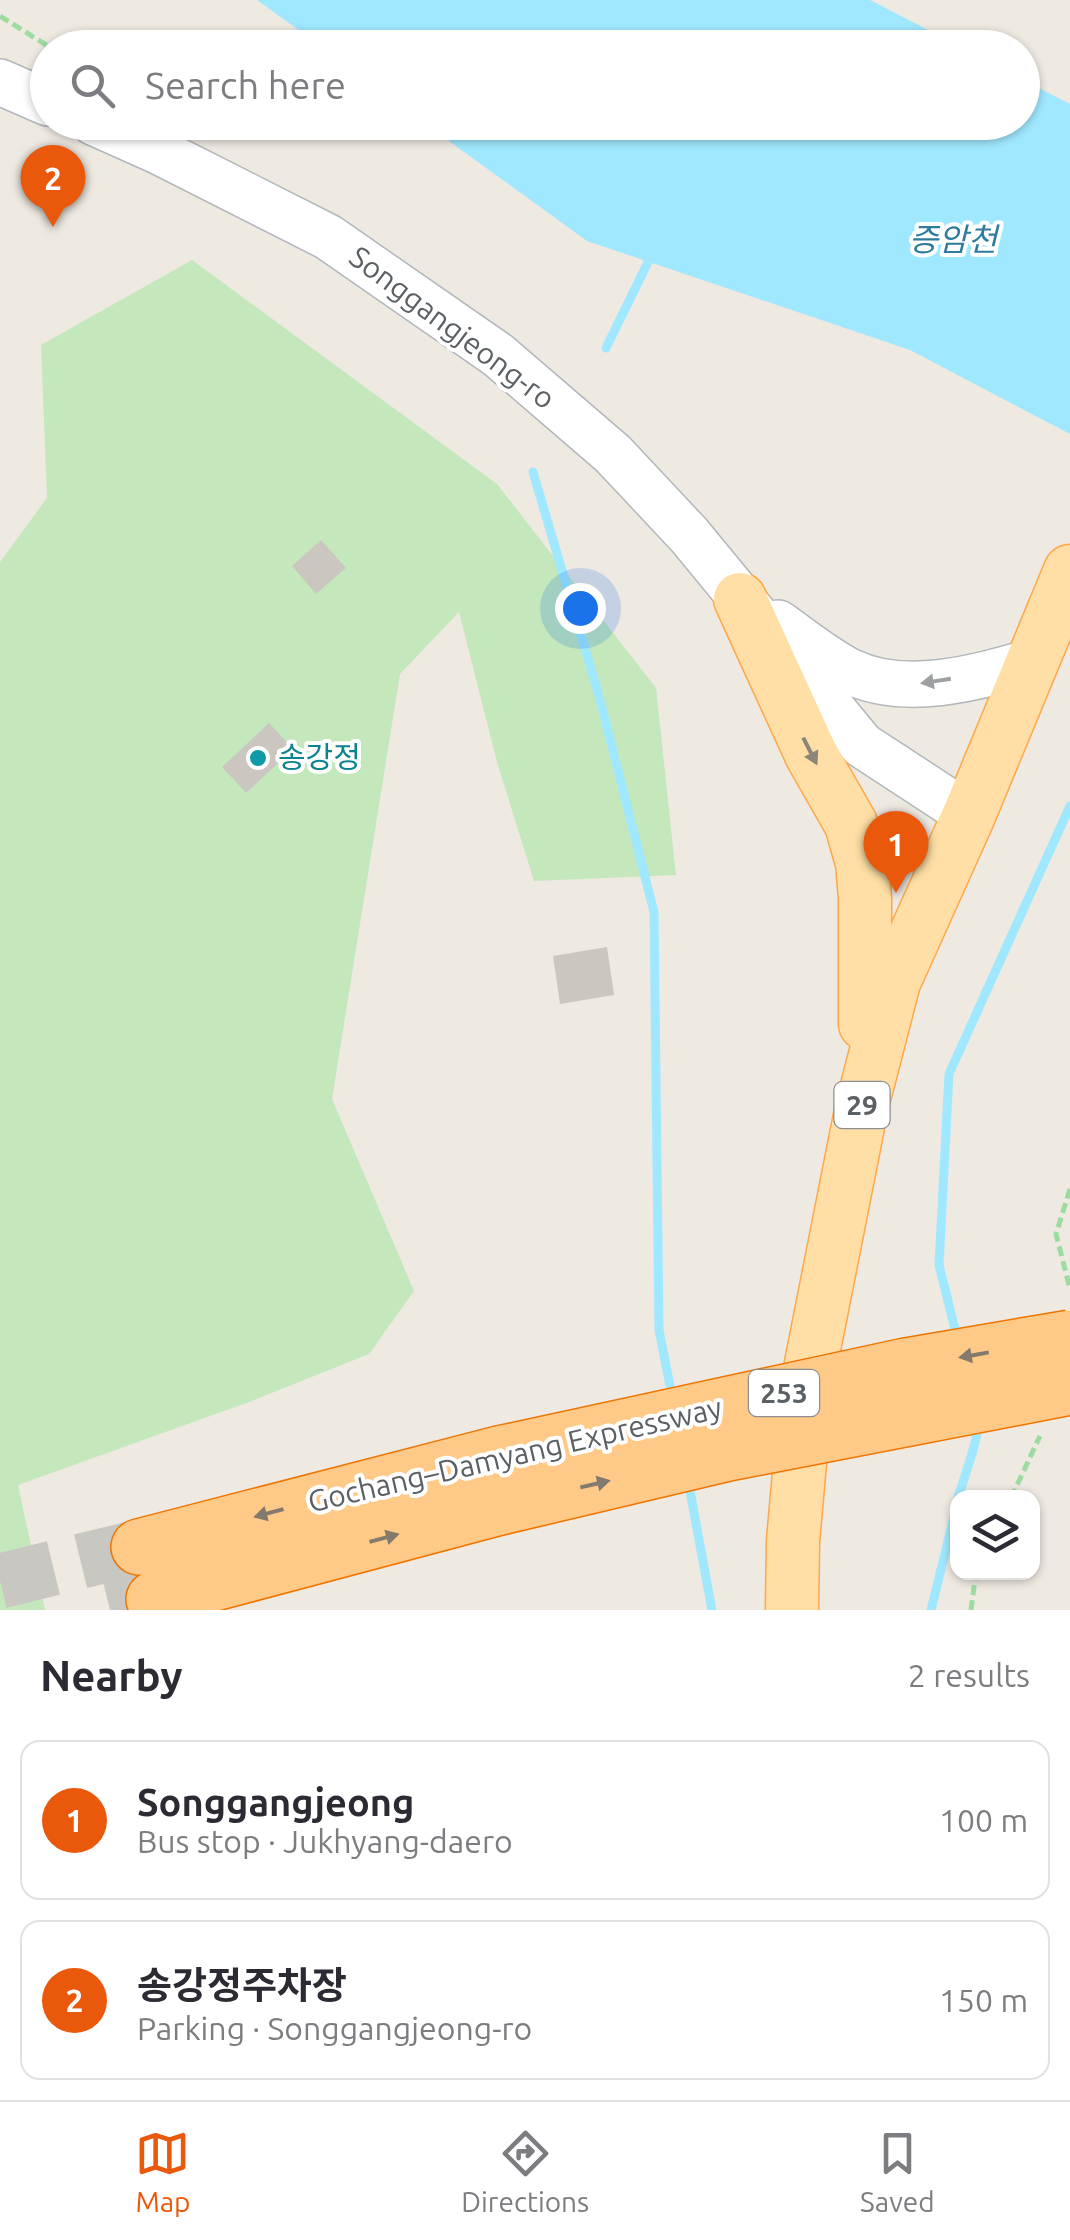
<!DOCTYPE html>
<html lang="en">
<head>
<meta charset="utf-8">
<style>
	body { margin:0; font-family:Ubuntu,"Noto Sans KR",sans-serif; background:#f7f7f7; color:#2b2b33 }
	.controls { position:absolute; right:30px; bottom:30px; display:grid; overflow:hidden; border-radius:20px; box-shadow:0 2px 8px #0004 }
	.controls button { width:90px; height:90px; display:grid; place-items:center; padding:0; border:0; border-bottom:2px solid #e1e1e2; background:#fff; color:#2b2b33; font:50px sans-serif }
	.you { position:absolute; left:580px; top:608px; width:35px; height:35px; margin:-25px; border:8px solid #fff; border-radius:50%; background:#1a73e8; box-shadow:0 0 0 15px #1a73e833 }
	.badge { display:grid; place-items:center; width:65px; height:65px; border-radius:50%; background:#ea580c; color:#fff; font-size:32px; font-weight:700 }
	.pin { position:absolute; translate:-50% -82px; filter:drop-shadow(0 2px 5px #0008) }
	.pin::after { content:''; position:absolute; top:52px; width:35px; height:30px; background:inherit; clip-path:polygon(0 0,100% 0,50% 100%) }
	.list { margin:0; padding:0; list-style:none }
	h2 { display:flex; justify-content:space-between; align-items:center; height:130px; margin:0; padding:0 40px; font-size:42px }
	h2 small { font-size:32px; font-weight:400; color:#7c7c81 }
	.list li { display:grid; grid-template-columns:65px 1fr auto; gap:30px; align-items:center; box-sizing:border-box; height:160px; margin:0 20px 20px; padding:0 20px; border:2px solid #e1e1e2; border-radius:20px }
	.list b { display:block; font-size:38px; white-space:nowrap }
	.list p { margin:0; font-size:32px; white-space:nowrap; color:#7c7c81 }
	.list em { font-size:32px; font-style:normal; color:#7c7c81 }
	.icon { flex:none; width:55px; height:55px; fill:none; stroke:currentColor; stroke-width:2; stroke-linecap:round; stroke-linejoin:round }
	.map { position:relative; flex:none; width:1070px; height:1610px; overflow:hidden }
	.search { position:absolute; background:#fff; box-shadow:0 2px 8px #0004; left:30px; right:30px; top:30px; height:110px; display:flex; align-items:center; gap:25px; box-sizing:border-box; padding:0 35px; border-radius:55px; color:#7c7c81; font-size:38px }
	.sheet { height:490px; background:#fff }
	nav { display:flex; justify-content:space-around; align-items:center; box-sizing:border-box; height:140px; border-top:2px solid #e1e1e2; background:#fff; font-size:28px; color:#7c7c81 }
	nav a { display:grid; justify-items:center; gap:5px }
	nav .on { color:#ea580c }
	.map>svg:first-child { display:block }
	.green { fill:#c4e8bb }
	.water { fill:#a0e8ff }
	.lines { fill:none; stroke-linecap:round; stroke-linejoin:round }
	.stream { stroke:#a0e8ff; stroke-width:9 }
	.building { fill:#cbc6c0 }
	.highway-tunnel { stroke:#c9c7c2; stroke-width:55; stroke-dasharray:55 28; stroke-linecap:butt }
	.secondary-casing { stroke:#b1b7bb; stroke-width:48 }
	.primary-casing { stroke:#fea84a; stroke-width:55 }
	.highway-casing { stroke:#ef7500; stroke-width:58 }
	.path { stroke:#9cdca1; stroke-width:5; stroke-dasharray:10 5; stroke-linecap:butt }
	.secondary { stroke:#fff; stroke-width:45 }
	.primary { stroke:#ffdfa5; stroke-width:52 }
	.highway { stroke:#ffc987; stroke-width:55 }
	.highway-bridge-casing { stroke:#ef7500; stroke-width:58; stroke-linecap:butt }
	.highway-bridge { stroke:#ffc987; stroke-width:55 }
	.oneway { fill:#9ca0a2 }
	.oneway2 { fill:#8c8678 }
	.oneway3 { fill:#837a6d }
	.culture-dot { fill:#0f9aa8; stroke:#fff; stroke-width:4 }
	.labels { text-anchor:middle; stroke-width:8; stroke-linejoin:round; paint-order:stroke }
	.shield { fill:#fff; stroke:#8c9092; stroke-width:2.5 }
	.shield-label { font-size:28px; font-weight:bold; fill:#5a6064 }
	.street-label { font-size:30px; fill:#5a6064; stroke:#fff }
	.culture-label { font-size:30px; fill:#0d838f; stroke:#fff; text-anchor:start }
	.water-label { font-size:32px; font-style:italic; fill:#2e7b9e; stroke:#fff }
</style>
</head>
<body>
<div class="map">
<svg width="1070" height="1610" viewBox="0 0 1070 1610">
	<rect width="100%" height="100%" fill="#eee9e1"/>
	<path class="green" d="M192 260 497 484 656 688 676 875 534 881 497 762 459 612 400 674 332 1099 414 1291 369 1354 249 1402 18 1485 45 1610H0V562L47 498 41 345Z"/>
	<path class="water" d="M257 0H870L961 47H322Z
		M1023 80 1070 104V434L910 350 587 241 424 123 1022 122Z"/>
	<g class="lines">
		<path class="stream" d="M606 348 653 252
			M533 472 599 696 654 912 659 1330 672 1396
			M958 1341 939 1265 949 1074 1070 806
			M688 1480 712 1610
			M958 1498C963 1480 979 1438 978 1424
			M931 1610 958 1501"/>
	</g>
	<path class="building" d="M321 540 346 568 316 594 292 566Z
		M269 723 293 749 246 793 222 767Z
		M607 947 614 995 560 1004 553 956Z"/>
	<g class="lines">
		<path class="highway-tunnel" d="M0 1581 139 1547
			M110 1610 154 1599"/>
		<g class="secondary-casing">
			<path id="secondary" d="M0 82 48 103
				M93 122 158 151 328 237 498 355 613 454 689 535 862 745 969 815
				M778 623C801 639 824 658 849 671 905 698 975 678 1031 662"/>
		</g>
		<g class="primary-casing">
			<path id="primary" d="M740 599 811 754 851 824 862 863 865 898V1024
				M792 1610 793 1541 807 1384 862 1106 894 982 969 815 1070 571"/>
		</g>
		<g class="highway-casing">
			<path id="highway" d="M139 1547 499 1454
				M154 1599 500 1507"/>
		</g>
		<path class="path" d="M0 16 51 48
			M1070 1189 1056 1234 1070 1289
			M1011 1498 1040 1436
			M971 1610 976 1572"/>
		<use href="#secondary" class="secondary"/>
		<use href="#primary" class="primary"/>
		<use href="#highway" class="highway"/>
		<g class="highway-bridge-casing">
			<path id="highway-bridge" d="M499 1454 906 1366 1070 1338
				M500 1507 728 1453 1070 1387"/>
		</g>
		<use href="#highway-bridge" class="highway-bridge"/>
	</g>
	<defs><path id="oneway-solid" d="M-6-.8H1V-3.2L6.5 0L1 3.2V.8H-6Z" transform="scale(2.5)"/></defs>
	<use class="oneway" href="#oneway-solid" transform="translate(936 681) rotate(171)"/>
	<use class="oneway2" href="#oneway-solid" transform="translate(810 751) rotate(63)"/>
	<g class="oneway3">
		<use href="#oneway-solid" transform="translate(974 1355) rotate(170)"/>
		<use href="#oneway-solid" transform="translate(595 1484) rotate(-13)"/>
		<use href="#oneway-solid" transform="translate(269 1513) rotate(165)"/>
		<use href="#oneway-solid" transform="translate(384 1538) rotate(-15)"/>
	</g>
	<circle class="culture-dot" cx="258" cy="758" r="10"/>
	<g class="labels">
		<g class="shield">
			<rect x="834.5" y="1082" width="55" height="46" rx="8"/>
			<rect x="749" y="1370" width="70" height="46" rx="8"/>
		</g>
		<g class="shield-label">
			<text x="862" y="1115">29</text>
			<text x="784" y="1403">253</text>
		</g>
		<g class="street-label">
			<text transform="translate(452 328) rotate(37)" y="10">Songgangjeong-ro</text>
			<text transform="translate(515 1455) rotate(-13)" y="10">Gochang–Damyang Expressway</text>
		</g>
		<g class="culture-label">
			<text x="278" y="768">송강정</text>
		</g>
		<g class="water-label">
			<text x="953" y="251">증암천</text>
		</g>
	</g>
</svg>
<div class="controls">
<button><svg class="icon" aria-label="layers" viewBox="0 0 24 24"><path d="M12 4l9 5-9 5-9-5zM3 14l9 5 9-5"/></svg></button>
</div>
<div class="you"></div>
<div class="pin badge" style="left:896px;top:893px">1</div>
<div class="pin badge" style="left:53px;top:227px">2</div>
<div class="search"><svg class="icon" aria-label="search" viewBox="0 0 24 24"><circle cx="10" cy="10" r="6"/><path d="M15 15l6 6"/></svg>Search here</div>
</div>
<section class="sheet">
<h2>Nearby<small>2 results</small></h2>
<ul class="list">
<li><span class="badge">1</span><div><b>Songgangjeong</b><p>Bus stop · Jukhyang-daero</p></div><em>100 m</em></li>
<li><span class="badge">2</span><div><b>송강정주차장</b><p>Parking · Songgangjeong-ro</p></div><em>150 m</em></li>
</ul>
</section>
<nav>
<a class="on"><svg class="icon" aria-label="map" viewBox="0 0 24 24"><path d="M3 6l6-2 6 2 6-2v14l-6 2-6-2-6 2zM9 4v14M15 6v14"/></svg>Map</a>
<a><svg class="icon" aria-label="directions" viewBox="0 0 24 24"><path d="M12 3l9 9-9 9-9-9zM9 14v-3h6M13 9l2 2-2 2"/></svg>Directions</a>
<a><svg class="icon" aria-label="saved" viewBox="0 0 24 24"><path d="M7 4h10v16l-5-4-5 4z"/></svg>Saved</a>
</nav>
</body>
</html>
